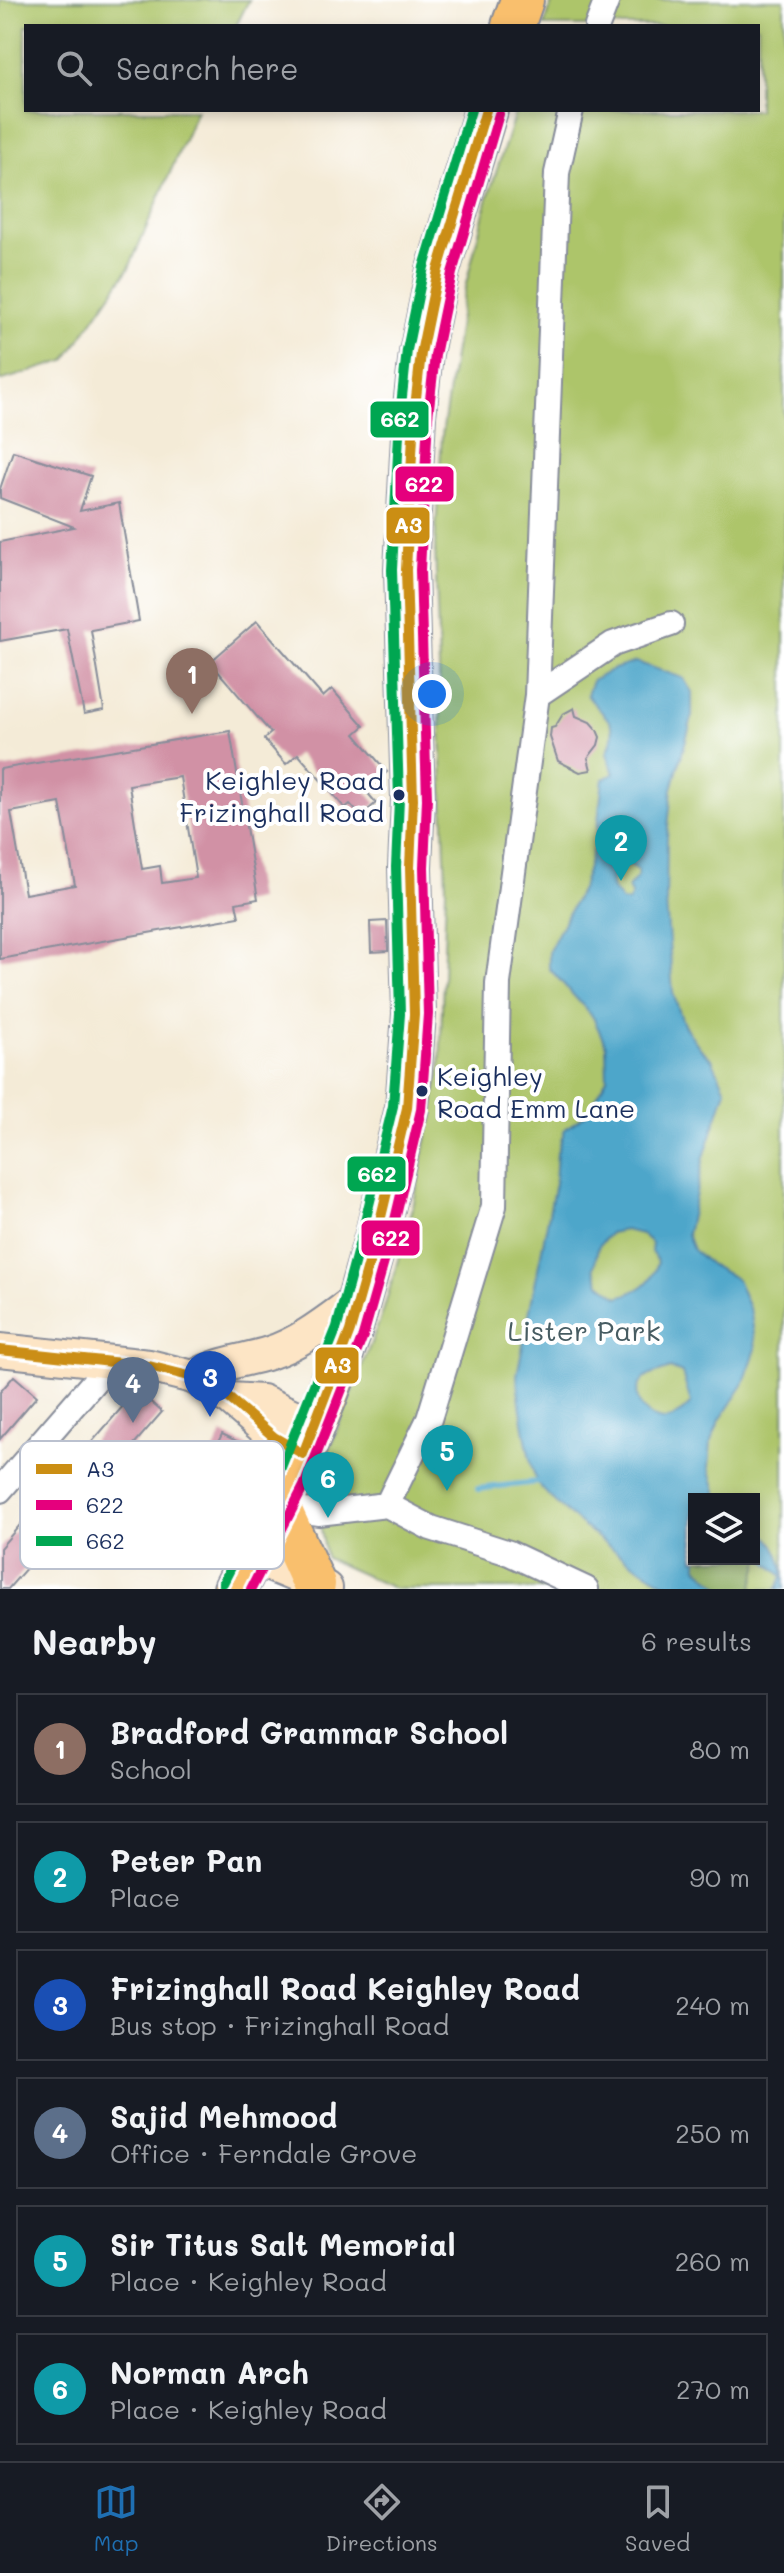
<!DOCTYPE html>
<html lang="en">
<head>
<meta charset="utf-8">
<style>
	body { margin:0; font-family:Mali,sans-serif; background:#20242c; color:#f1f3f6 }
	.controls { position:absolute; right:24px; bottom:24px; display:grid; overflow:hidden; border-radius:0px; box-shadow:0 4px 12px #0003 }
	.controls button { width:72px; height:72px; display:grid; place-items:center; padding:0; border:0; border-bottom:2px solid #363941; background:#171b24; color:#f1f3f6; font:40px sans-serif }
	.you { position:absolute; left:432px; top:694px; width:28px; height:28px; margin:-20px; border:6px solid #fff; border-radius:50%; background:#1a73e8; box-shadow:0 0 0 12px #1a73e833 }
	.badge { display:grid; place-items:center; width:52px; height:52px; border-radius:50%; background:#1f6fb2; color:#fff; font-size:26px; font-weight:700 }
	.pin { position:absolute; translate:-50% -66px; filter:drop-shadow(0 2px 4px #0008) }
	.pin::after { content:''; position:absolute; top:42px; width:28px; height:24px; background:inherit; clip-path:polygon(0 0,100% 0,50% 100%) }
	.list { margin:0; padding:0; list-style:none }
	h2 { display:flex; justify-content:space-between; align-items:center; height:104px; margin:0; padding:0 32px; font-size:34px }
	h2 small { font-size:26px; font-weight:400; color:#9ea1a6 }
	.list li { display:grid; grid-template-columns:52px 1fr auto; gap:24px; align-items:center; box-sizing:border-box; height:112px; margin:0 16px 16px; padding:0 16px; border:2px solid #363941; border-radius:0px }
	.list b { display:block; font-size:30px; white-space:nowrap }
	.list p { margin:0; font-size:26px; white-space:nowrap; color:#9ea1a6 }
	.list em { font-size:26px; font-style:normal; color:#9ea1a6 }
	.icon { flex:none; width:44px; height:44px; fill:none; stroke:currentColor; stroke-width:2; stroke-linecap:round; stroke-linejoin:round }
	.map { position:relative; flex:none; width:784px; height:1589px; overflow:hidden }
	.search { position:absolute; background:#171b24; box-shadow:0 4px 12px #0003; left:24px; right:24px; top:24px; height:88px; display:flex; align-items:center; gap:20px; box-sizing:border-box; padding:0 28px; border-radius:0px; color:#9ea1a6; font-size:30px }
	.sheet { height:872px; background:#171b24 }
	nav { display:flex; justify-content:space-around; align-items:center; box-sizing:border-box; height:112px; border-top:2px solid #363941; background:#171b24; font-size:22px; color:#9ea1a6 }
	nav a { display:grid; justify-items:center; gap:4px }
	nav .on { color:#1f6fb2 }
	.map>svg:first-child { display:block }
	.green { fill:#adc56b; stroke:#647a64; stroke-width:2; fill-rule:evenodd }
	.forest { fill:#8aaa5f; stroke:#526c5e; stroke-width:2 }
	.water { fill:#4da6ca; stroke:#346a94; stroke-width:2; fill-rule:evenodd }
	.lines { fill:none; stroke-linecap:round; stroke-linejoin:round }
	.stream { stroke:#4da6ca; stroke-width:6 }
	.building { fill:#d191a5; fill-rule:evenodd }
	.street-casing { stroke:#888d9a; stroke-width:28 }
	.secondary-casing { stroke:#888d9a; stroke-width:36 }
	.highway-casing { stroke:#888d9a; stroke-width:46 }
	.street { stroke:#fff; stroke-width:24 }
	.secondary { stroke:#fde5c5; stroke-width:32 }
	.highway { stroke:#f9bf6d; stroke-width:42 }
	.bus-1-casing { stroke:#fff; stroke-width:16 }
	.bus-2-casing { stroke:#fff; stroke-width:16 }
	.bus-3-casing { stroke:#fff; stroke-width:16 }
	.bus-1 { stroke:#cb8e13; stroke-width:10 }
	.bus-2 { stroke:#e5007d; stroke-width:10 }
	.bus-3 { stroke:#00a651; stroke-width:10 }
	.bus-dot { fill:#1b2f5e; stroke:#fff; stroke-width:3 }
	.labels { text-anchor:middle; stroke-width:8; stroke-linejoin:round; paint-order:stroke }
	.bus-label { font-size:26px; fill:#1b2f5e; stroke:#fff; text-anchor:end }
	.park-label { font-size:28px; fill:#475c62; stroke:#fff }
	.key { fill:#fff; stroke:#bbc1cf; stroke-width:2 }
	.key-label { font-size:22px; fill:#1b2f5e }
	.line-badge { stroke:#fff; stroke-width:3 }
	.badge-label { font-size:22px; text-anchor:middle; font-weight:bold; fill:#fff }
</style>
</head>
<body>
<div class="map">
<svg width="784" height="1589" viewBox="0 0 784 1589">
	<rect width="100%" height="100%" fill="#fff"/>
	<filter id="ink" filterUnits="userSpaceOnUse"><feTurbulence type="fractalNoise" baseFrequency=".0125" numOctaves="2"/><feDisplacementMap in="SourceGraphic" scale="16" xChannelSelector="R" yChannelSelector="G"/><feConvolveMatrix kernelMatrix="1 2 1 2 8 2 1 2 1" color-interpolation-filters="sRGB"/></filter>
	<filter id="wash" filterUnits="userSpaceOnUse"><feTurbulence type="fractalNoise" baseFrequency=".006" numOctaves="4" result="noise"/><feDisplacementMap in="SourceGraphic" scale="32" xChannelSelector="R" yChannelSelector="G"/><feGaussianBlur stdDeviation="1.8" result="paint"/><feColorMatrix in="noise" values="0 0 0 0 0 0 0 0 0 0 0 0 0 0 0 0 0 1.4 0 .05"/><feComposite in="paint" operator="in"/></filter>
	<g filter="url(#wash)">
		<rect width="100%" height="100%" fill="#f4ebd7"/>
		<path class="green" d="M0 0H249L236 26H26V110H197L129 268 65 361 0 381Z
			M553 0H784V1589H395L326 1558 318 1513 317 1481 383 1312 413 1207 440 1069 446 889 435 544 442 435 463 296 486 204 516 110H758V26H544ZM694 1499H754V1559H694Z"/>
		<path class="forest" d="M761 1557 752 1589H722L697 1567V1559Z"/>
		<path class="water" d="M636 662 683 678 692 692V718L672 789 667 837 666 903 673 993 684 1025 700 1048 712 1059 726 1090 704 1157 687 1234 693 1250 711 1265 737 1279 751 1313 756 1349 743 1385 720 1420 711 1441 709 1467 717 1494 721 1499H694V1559H697V1567L722 1589C709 1589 691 1589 679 1589 651 1581 554 1508 538 1483 529 1469 518 1394 517 1375L555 1183 557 1153 565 1129 589 1112 607 1078 606 1046 593 1017 549 968V951L583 885 596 838 603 779 614 774 607 753C622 720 604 719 587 695L592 681 611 670ZM630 865 638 870V876L628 888 632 896 628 902 622 901 611 887 613 872 623 866ZM625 1230 641 1234 652 1243 651 1252 658 1262C652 1284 639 1291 618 1297L600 1283 594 1268 598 1247 610 1233ZM670 1368 682 1373 691 1403C685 1409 679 1416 670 1419 651 1425 628 1400 641 1383 648 1373 660 1373 670 1368Z
			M754 1526C778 1540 784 1562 784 1589H777L782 1576 761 1557 754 1558Z"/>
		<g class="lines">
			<path class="stream" d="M478 1489 537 1482"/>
		</g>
		<g id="blocks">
			<path class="building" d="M13 451 91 476 80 511 119 503 139 621 91 630 104 710 84 714 67 629 0 641V542L74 527 0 498V489Z
				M257 621 323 697 332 689 364 726 355 734 387 772 366 791 376 803 361 816 350 804 345 808 298 754 286 764 264 739 271 733 210 662Z
				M574 708 576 716 590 722 597 730 600 737 598 745 588 758 591 770 580 772 558 761 550 737 551 728 555 727 563 714Z
				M230 731 258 899 236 903 239 917 0 959V769ZM180 777 196 878 162 883 160 866 142 869 129 785ZM60 803 75 885 25 894 11 812Z
				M387 921 388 951 371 952 370 922Z
				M14 1376 37 1396 0 1439V1392Z
				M137 1390 162 1412 8 1589H0V1548Z
				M222 1434 251 1448 200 1556 170 1542Z"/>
		</g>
	</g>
	<g filter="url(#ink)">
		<use href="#blocks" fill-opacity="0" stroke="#888d9a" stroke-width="2"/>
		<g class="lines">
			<g class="street-casing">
				<path id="street" d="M597 26 607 0
					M537 695 557 173 571 110
					M0 1490 111 1362
					M387 1505 431 1528 509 1553 586 1589
					M279 1507 318 1513 387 1505 429 1419 494 1206 498 983 537 695 613 644 671 624"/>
			</g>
			<g class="secondary-casing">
				<path id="secondary" d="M0 1350 149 1366 193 1377 230 1399 274 1437 303 1454
					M193 1377C221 1362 240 1362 269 1353 303 1342 331 1318 359 1298
					M230 1399 262 1401 315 1426
					M252 1558 326 1588"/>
			</g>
			<g class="highway-casing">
				<path id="highway" d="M513 26 522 0
					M279 1507 314 1584
					M235 1589 291 1481 326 1396 350 1331 376 1238 407 1108 414 1014 410 867 413 799 406 570 414 416 421 353 438 270 486 110"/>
			</g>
			<use href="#street" class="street"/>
			<use href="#secondary" class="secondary"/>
			<use href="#highway" class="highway"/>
			<g class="bus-1-casing">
				<path id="bus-1" d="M0 1350 149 1366 193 1377 230 1399 274 1437 303 1454 350 1331 376 1238 407 1108 414 1014 410 867 413 799 406 570 414 416 421 353 438 270 486 110"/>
			</g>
			<g class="bus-2-casing">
				<path id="bus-2" d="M251 1589 304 1486 363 1336 390 1241 421 1110 428 1014 424 867 427 799 420 570 428 417 435 355 452 273 499 114"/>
			</g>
			<g class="bus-3-casing">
				<path id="bus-3" d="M223 1583 278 1475 337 1327 362 1234 393 1106 400 1014 396 867 399 799 392 570 400 415 407 350 424 267 471 110"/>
			</g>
			<use href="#bus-1" class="bus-1"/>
			<use href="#bus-2" class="bus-2"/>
			<use href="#bus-3" class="bus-3"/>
		</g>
	</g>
	<g class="bus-dot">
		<circle cx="399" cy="795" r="7"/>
		<circle cx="422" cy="1091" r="7"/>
	</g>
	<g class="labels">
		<g class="bus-label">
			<text x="384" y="790">Keighley Road<tspan x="384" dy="32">Frizinghall Road</tspan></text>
			<text x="437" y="1086" text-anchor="start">Keighley<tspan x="437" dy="32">Road Emm Lane</tspan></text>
		</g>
		<g class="park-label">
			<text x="584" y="1341">Lister Park</text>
		</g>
	</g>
	<rect x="20" y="1441" width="264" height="128" rx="12" class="key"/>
	<rect x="36" y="1464" width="36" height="10" fill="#cb8e13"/>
	<rect x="36" y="1500" width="36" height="10" fill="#e5007d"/>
	<rect x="36" y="1536" width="36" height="10" fill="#00a651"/>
	<g class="key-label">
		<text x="86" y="1477">A3</text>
		<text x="86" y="1513">622</text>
		<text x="86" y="1549">662</text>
	</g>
	<g class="line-badge">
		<rect x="369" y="400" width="61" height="39" rx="8" fill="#00a651"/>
		<rect x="394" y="465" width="61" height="38" rx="8" fill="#e5007d"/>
		<rect x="385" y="506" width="46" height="39" rx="8" fill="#cb8e13"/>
		<rect x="346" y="1155" width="61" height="38" rx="8" fill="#00a651"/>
		<rect x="360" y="1219" width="61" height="38" rx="8" fill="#e5007d"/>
		<rect x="314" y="1346" width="46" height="39" rx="8" fill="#cb8e13"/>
	</g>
	<g class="badge-label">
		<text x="400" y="427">662</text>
		<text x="424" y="492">622</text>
		<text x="408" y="533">A3</text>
		<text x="377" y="1182">662</text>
		<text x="391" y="1246">622</text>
		<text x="337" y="1373">A3</text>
	</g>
</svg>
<div class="controls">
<button><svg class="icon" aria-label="layers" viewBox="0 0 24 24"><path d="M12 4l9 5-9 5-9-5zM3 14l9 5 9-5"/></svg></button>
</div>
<div class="you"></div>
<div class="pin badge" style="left:192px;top:714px;background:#8d6e63">1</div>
<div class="pin badge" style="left:621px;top:881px;background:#0f9aa8">2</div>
<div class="pin badge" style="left:210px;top:1417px;background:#1a4fb4">3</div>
<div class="pin badge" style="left:133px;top:1423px;background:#5c6f8a">4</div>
<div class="pin badge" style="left:447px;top:1491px;background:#0f9aa8">5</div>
<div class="pin badge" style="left:328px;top:1518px;background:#0f9aa8">6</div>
<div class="search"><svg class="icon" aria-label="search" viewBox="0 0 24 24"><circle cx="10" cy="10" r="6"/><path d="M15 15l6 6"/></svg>Search here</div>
</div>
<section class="sheet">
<h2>Nearby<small>6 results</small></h2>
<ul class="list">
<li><span class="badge" style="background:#8d6e63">1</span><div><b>Bradford Grammar School</b><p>School</p></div><em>80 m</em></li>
<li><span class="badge" style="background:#0f9aa8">2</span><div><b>Peter Pan</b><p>Place</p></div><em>90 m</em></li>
<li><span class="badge" style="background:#1a4fb4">3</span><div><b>Frizinghall Road Keighley Road</b><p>Bus stop · Frizinghall Road</p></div><em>240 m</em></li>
<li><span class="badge" style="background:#5c6f8a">4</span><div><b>Sajid Mehmood</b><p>Office · Ferndale Grove</p></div><em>250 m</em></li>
<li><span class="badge" style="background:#0f9aa8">5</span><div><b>Sir Titus Salt Memorial</b><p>Place · Keighley Road</p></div><em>260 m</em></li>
<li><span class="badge" style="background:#0f9aa8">6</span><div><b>Norman Arch</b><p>Place · Keighley Road</p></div><em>270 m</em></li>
</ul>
</section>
<nav>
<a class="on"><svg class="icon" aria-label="map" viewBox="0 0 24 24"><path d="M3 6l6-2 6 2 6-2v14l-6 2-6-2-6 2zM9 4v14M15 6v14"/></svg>Map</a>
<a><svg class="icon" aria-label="directions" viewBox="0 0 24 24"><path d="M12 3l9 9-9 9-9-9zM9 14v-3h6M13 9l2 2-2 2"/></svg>Directions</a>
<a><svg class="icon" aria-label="saved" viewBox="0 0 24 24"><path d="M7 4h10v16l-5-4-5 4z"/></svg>Saved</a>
</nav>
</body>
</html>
